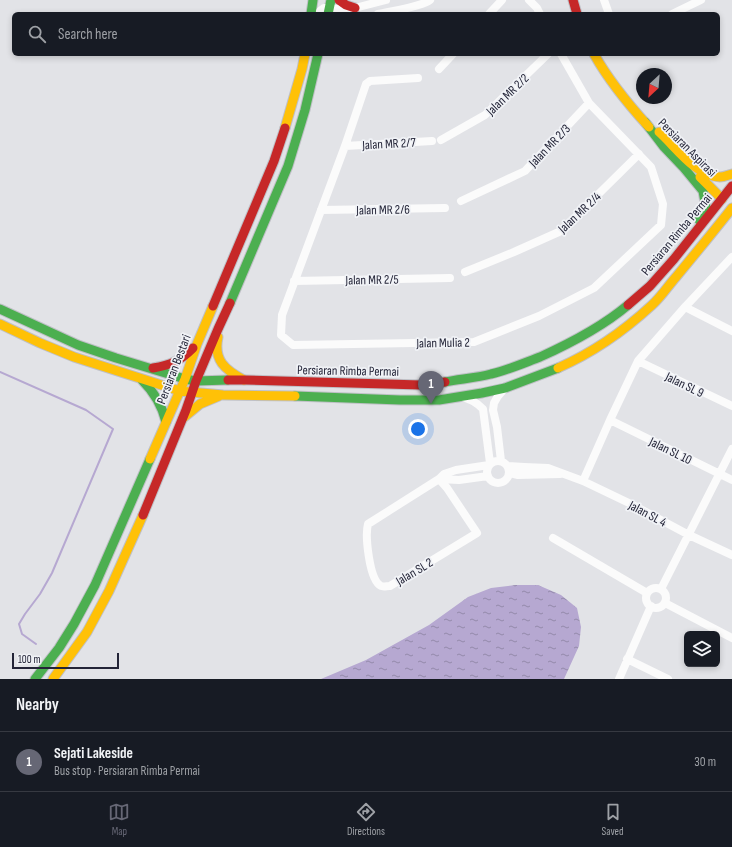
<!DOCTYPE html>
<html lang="en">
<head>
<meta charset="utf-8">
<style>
	body { margin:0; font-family:"Sofia Sans Condensed",sans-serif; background:#20242c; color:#f1f3f6 }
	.controls { position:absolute; right:12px; bottom:12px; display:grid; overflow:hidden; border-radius:6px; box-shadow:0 2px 6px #0003 }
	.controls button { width:36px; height:36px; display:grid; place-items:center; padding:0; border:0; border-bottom:1px solid #363941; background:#171b24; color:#f1f3f6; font:20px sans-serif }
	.compass { position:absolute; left:636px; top:68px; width:36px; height:36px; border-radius:50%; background:#171b24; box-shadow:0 2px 6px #0003; rotate:206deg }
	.scale { position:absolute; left:12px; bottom:10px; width:107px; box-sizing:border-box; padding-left:4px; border:2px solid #232437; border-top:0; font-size:11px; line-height:14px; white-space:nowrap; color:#232437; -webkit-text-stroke:3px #f0f2f6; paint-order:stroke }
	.you { position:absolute; left:418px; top:429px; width:14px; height:14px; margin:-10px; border:3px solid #fff; border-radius:50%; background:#1a73e8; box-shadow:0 0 0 6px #1a73e833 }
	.badge { display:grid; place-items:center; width:26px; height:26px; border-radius:50%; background:#666775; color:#fff; font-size:13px; font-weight:700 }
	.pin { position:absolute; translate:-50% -33px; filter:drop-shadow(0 1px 2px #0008) }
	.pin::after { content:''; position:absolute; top:21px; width:14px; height:12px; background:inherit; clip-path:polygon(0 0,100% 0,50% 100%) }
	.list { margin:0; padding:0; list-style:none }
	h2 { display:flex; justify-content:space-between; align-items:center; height:52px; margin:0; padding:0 16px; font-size:17px }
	h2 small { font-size:13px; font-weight:400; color:#9ea1a6 }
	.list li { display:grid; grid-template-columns:26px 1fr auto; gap:12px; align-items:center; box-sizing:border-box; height:60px; padding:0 16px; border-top:1px solid #363941 }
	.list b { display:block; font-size:15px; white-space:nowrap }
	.list p { margin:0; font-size:13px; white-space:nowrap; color:#9ea1a6 }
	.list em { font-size:13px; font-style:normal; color:#9ea1a6 }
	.icon { flex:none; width:22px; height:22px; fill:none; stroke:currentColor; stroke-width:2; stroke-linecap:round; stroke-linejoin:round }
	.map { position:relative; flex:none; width:732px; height:679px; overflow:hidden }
	.search { position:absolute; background:#171b24; box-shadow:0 2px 6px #0003; left:12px; right:12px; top:12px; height:44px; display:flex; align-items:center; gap:10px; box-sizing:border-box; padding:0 14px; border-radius:6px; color:#9ea1a6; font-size:15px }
	.sheet { height:112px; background:#171b24 }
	nav { display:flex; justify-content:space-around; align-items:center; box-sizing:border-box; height:56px; border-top:1px solid #363941; background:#171b24; font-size:11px; color:#9ea1a6 }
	nav a { display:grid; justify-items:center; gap:2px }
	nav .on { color:#666775 }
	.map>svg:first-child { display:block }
	.water { fill:url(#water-ripples) }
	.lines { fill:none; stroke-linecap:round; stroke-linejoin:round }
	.stream { stroke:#b6a8d1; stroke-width:2 }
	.fast-casing { stroke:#bfc0c6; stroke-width:11 }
	.slow-casing { stroke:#bfc0c6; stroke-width:11 }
	.jam-casing { stroke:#bfc0c6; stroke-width:11 }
	.street { stroke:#fbfbfb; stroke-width:8 }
	.fast { stroke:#4caf50; stroke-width:9 }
	.slow { stroke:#ffc107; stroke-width:9 }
	.jam { stroke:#c62828; stroke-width:9 }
	.labels { text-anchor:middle; stroke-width:3.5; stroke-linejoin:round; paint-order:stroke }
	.street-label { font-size:13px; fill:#232437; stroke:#f0f2f6 }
</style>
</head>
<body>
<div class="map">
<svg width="732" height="679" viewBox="0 0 732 679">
	<defs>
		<pattern id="water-ripples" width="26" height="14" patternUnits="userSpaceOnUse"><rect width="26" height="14" fill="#b6a8d1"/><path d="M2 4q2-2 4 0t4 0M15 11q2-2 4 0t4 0" fill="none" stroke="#9489aa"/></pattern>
	</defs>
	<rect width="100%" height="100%" fill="#e2e3e7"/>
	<path class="water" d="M515 585H538L561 595 577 608 581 627 579 646 564 679H321L366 660 429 625 468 597 491 588Z"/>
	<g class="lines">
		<path class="stream" d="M0 372 86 410 113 429 52 573 40 594 25 614 19 624 22 634 36 644"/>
		<g class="fast-casing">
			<path id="fast" d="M311 14 313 0
				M328 14 331 0
				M645 122 664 147 684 168 703 191 706 208 699 220
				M230 303 288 166 305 110 318 54
				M0 309 78 345 116 358 185 379 196 381 228 380
				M142 380C154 392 162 405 166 422
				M445 382C460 379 476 378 491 374 508 370 524 363 540 357 571 343 602 327 628 305
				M295 396 400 400H439L482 393 505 388 558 368
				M35 679 59 648 74 624 95 585 150 459"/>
		</g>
		<g class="slow-casing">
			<path id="slow" d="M594 54C609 81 628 104 649 127
				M285 128 302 69 305 54
				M659 132C676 147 695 176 720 177 724 177 728 175 732 174
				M700 177 722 199
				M0 324 40 343 74 357 180 391 223 395 295 396
				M218 337C213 360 225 370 244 380
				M558 368C592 353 625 330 652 305 661 297 668 286 676 277 695 254 714 231 732 208
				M183 418 200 404 219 396
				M150 459 185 379 197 344 213 306
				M53 679 87 632 109 591 143 515"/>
		</g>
		<g class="jam-casing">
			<path id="jam" d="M339 0 346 5 355 8
				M573 0 577 14
				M628 305 650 286 674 259 732 186
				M213 306 274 161 285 128
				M153 368C171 365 180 361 193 348
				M228 380H245L421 385 445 382
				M143 515 186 410 196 381 218 329 230 303"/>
		</g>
		<path class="street" d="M529 0 537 8 540 14
			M604 0 609 14
			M318 14 320 11 324 8 344 9 355 8 386 0
			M378 14C391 11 421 7 430 0
			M489 14 502 0
			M672 14 701 0
			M439 69 453 54
			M418 78 370 81 366 84 345 146 282 315 281 335 293 345 474 342 539 316 594 288 661 225 663 204 651 167 589 103 561 54
			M441 140 485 115 548 54
			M345 146 432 141
			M461 201 525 171 589 103
			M321 210 445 208
			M465 272 514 252 561 231 639 154
			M294 281 450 278
			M685 307 732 331
			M638 361 732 406
			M462 397C472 400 476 402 483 409L490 463
			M610 420 732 480
			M487 472a11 11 0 1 1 22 0a11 11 0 1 1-22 0Z
			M501 461 497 427 493 410 494 403 498 396 505 388
			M508 466 524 467 548 468 583 481 631 504 689 535 732 555
			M510 473 518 475 560 474
			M439 479 447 488 477 533 390 586C387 586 383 587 381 586 369 580 365 535 368 524L439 479 444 474 456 470 489 465
			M439 479 459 480 488 476
			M583 481 610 420 638 361 685 307 732 257
			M553 538 647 593
			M646 598a10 10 0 1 1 20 0a10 10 0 1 1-20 0Z
			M661 589 732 449
			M665 603 732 638
			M627 659 668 679
			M619 679 651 606"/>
		<use href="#fast" class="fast"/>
		<use href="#slow" class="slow"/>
		<use href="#jam" class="jam"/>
	</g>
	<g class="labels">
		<g class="street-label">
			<text transform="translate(507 94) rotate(-44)" y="5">Jalan MR 2/2</text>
			<text transform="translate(389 143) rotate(-3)" y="5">Jalan MR 2/7</text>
			<text transform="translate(549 145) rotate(-46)" y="5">Jalan MR 2/3</text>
			<text transform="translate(688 147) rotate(45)" y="5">Persiaran Aspirasi</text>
			<text transform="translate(383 209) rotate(-1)" y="5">Jalan MR 2/6</text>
			<text transform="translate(579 212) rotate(-43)" y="5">Jalan MR 2/4</text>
			<text transform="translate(676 234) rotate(-50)" y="5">Persiaran Rimba Permai</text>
			<text transform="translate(372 279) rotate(-1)" y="5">Jalan MR 2/5</text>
			<text transform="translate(443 342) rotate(-1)" y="5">Jalan Mulia 2</text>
			<text transform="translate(173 369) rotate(-69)" y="5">Persiaran Bestari</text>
			<text transform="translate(348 370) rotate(1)" y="5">Persiaran Rimba Permai</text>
			<text transform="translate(685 384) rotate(26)" y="5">Jalan SL 9</text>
			<text transform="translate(671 450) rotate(26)" y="5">Jalan SL 10</text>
			<text transform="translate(648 513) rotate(28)" y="5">Jalan SL 4</text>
			<text transform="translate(414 571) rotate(-31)" y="5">Jalan SL 2</text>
		</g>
	</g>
</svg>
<div class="controls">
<button><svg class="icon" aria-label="layers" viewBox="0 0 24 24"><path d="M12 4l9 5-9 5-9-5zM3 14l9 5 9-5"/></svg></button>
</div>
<svg class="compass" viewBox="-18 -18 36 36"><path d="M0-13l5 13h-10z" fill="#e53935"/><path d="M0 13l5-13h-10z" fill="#9ea1a6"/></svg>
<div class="scale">100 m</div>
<div class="you"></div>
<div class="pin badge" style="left:431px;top:404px">1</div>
<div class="search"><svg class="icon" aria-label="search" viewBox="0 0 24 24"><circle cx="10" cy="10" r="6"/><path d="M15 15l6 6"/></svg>Search here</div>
</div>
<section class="sheet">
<h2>Nearby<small></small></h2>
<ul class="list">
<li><span class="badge">1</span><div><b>Sejati Lakeside</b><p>Bus stop · Persiaran Rimba Permai</p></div><em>30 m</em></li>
</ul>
</section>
<nav>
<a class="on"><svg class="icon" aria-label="map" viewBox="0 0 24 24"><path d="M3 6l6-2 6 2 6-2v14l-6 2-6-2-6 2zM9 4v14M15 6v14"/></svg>Map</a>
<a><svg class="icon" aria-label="directions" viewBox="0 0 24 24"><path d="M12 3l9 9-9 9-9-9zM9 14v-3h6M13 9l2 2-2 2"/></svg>Directions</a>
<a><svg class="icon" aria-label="saved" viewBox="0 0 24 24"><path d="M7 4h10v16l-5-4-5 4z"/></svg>Saved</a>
</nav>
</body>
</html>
